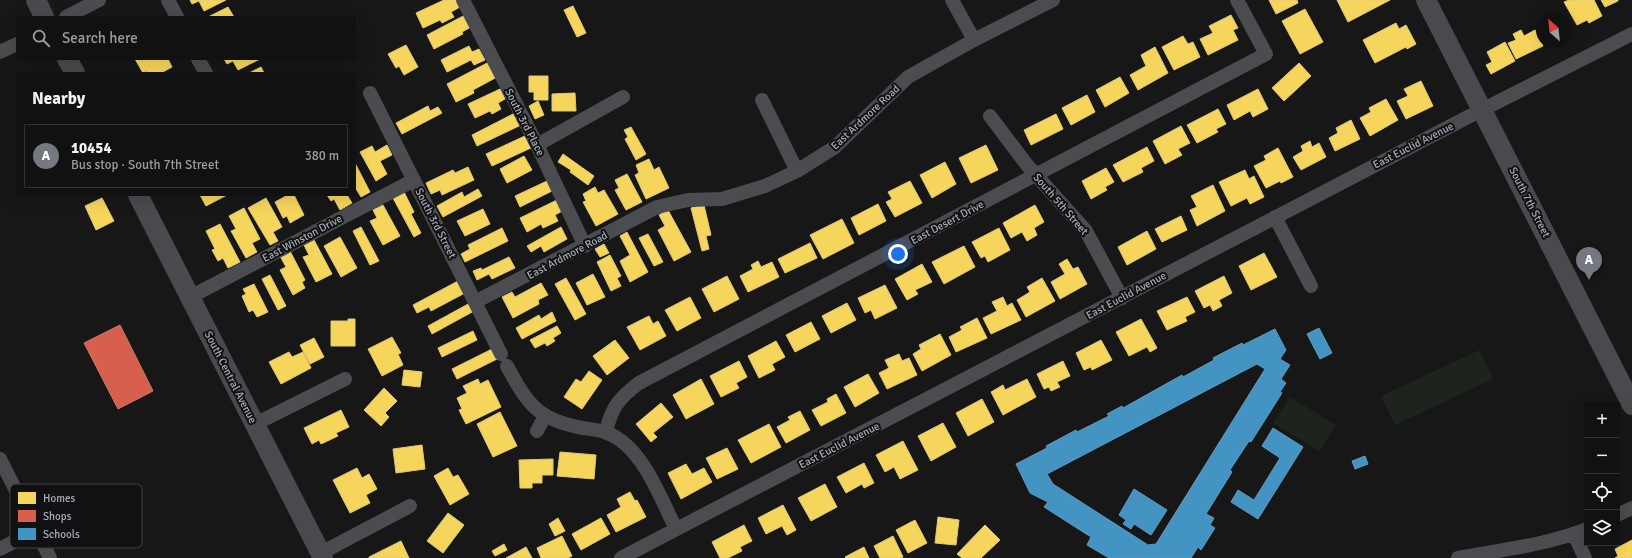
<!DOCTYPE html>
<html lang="en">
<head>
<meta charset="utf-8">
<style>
	body { margin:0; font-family:Signika,sans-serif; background:#1a1a1a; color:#f1f3f6 }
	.controls { position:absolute; right:12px; bottom:12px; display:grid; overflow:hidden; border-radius:0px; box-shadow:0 4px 16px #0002 }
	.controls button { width:36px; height:36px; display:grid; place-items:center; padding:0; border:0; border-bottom:1px solid #303131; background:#111; color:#f1f3f6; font:20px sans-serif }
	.compass { position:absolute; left:1536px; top:12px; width:36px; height:36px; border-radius:50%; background:#111; box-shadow:0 4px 16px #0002; rotate:333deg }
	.you { position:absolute; left:898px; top:254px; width:14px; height:14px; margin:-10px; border:3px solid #fff; border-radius:50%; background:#1a73e8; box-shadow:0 0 0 6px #1a73e833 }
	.badge { display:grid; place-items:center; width:26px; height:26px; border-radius:50%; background:#757880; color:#fff; font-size:13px; font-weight:700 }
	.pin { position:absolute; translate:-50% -33px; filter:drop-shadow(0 1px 2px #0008) }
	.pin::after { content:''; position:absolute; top:21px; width:14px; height:12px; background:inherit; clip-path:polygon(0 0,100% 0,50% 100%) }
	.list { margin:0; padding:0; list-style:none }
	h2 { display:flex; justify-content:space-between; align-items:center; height:52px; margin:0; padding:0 16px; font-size:17px }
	h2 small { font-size:13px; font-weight:400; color:#9c9d9f }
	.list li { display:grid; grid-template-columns:26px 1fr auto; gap:12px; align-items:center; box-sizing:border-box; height:64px; margin:0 8px 8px; padding:0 8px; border:1px solid #303131; border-radius:0px }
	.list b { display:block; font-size:15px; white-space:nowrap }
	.list p { margin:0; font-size:13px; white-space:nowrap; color:#9c9d9f }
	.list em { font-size:13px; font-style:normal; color:#9c9d9f }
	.icon { flex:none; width:22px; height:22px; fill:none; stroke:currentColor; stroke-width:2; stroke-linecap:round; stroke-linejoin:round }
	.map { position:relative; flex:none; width:1632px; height:558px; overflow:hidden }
	.search { position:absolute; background:#111; box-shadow:0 4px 16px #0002; left:16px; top:16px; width:340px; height:44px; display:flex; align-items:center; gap:10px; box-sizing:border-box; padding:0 14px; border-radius:0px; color:#9c9d9f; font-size:15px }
	.panel { position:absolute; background:#111; box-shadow:0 4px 16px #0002; left:16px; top:72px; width:340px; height:124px; border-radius:0px }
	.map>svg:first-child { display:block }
	.green { fill:#1d241e }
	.homes { fill:#f6d55c; stroke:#dfc978 }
	.shops { fill:#d6604d; stroke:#c8776d }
	.schools { fill:#4393c3; stroke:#619bc0; fill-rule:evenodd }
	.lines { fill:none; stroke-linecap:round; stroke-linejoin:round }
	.street { stroke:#4b4c50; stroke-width:14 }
	.secondary { stroke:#4a4a4e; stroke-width:20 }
	.labels { text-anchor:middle; stroke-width:4; stroke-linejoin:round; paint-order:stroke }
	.street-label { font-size:11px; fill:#a8adb8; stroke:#111113 }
	.key { fill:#111113; stroke:#3e4045; stroke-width:1 }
	.key-label { font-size:11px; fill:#a8adb8 }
</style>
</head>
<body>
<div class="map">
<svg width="1632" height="558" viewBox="0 0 1632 558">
	<rect width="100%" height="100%" fill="#171717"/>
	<path class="green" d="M1480 350 1493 379 1395 425 1381 396Z
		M1290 397 1336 425 1319 451 1273 423Z"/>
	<path class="homes" d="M190 0H226L204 11 199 1 192 4Z
		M444 0H457L460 7 451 12 454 17 442 23 440 20 423 28 416 13Z
		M1269 0H1297L1298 3 1276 14Z
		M1337 0H1390L1348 22Z
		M1569 0H1594L1602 16 1589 23 1587 20 1577 25 1564 2Z
		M1601 0H1618V1L1605 7Z
		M573 6 586 33 577 37 564 10Z
		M228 7 234 17H208Z
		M1305 9 1323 42 1300 54 1282 21Z
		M465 15 471 27 462 32 463 34 434 49 427 35Z
		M1231 15 1238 28 1233 30 1238 40 1208 55 1200 39 1213 33 1209 26Z
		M1396 23 1399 29 1406 25 1416 44 1407 49 1406 47 1375 63 1363 40Z
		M1521 30 1524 36 1535 30 1543 46 1516 59 1508 43 1516 40 1513 34Z
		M1183 36 1188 44 1193 42 1200 57 1174 70 1162 47Z
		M1505 42 1515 61 1491 74 1486 65 1492 62 1487 52Z
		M406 45 418 67 404 75 399 66 396 68 388 54Z
		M469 46 472 52 479 49 485 60 474 65 471 60 447 72 441 60Z
		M1155 47 1168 73 1138 90 1130 75 1146 66 1141 55Z
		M135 59H168L172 67 161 73H148L147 71 143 73Z
		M224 59H260L238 70 233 61 227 64Z
		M489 62 497 77 473 90 474 93 456 102 447 84Z
		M1299 63 1311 76 1284 101 1272 88Z
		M261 67 264 73H249Z
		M529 76H548V100H534V92H529Z
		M1120 77 1129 93 1105 107 1096 90Z
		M1421 81 1433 106 1406 119 1397 101 1408 96 1404 89Z
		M500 89 505 99 498 103 501 109 492 114 490 111 475 118 468 104Z
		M1258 89 1268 109 1253 117 1250 111 1234 120 1227 105Z
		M575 93 576 111H552V94Z
		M1087 95 1095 112 1071 125 1062 108Z
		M1386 99 1398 120 1370 136 1360 118 1371 112 1369 108Z
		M538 101 544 115 535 119 529 106Z
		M428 106 430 111 438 107 442 113 402 134 396 123Z
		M1218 109 1226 124 1216 129 1218 132 1197 143 1187 125Z
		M515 113 521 125 477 146 472 135Z
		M1056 114 1063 129 1031 145 1024 130Z
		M1351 120 1360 139 1335 151 1329 138 1338 133 1336 128Z
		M1181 126 1190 143 1178 149 1182 155 1165 164 1153 141Z
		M631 127 646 154 636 160 625 139 628 137 624 130Z
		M527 135 533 147 492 166 486 154Z
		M1310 141 1312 147 1319 143 1326 157 1301 170 1293 157 1303 151 1301 146Z
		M387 145 392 155 380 161 387 174 376 181 360 152 372 146 375 152Z
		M986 145 998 170 971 183 959 158Z
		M1147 147 1154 161 1141 168 1143 172 1123 182 1113 165Z
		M1278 148 1293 177 1281 183 1280 181 1266 188 1254 166 1266 160 1264 156Z
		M563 154 594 176 588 185 570 172 571 170 558 162Z
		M524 156 532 170 507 183 500 169Z
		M649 159 654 170 659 167 669 188 646 199 635 175 639 173 636 165Z
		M945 162 956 184 932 198 920 175Z
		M355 163 370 192 361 197 355 187Z
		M468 167 474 180 442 195 440 190 431 194 426 183 453 170 455 173Z
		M1106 168 1114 182 1105 187 1107 190 1091 199 1082 181Z
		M1245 170 1249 179 1254 176 1264 197 1250 204 1247 198 1231 206 1219 182Z
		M627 174 642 202 626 210 615 190 619 188 615 180Z
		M547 181 552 191 520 207 515 196Z
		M910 181 922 203 895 217 886 202 892 199 888 192Z
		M1213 185 1225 211 1197 226 1190 210 1197 207 1191 196Z
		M595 187 598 193 604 190 618 214 596 226 583 202 586 201 583 194Z
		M478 189 482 196 443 217 437 206 462 192 464 197Z
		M404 192 414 212 411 214 421 233 414 237 393 198Z
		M200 195H227L206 206Z
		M288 195H294L304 215 290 223 287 216 283 218 275 202Z
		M327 195H347L352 203 340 210 334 199 331 201Z
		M102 198 114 221 96 230 85 206Z
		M266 198 282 227 273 232 278 241 270 245 248 208Z
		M559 199 564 210 555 215 558 221 543 228 541 224 527 232 520 218Z
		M878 204 886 221 859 235 851 218Z
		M383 205 400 236 383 245 370 221 377 218 373 210Z
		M704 205 711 235 706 236 709 249 702 251 691 208Z
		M1035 205 1044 222 1034 228 1037 235 1027 241 1022 232 1011 238 1003 223Z
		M244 208 260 239 252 243 257 252 246 258 231 231 236 229 229 216Z
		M483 209 490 224 465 236 457 221Z
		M668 210 691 252 674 261 658 230 665 226 659 215Z
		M1181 216 1187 230 1162 242 1155 229Z
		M842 219 854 243 823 259 810 235Z
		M220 224 240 262 228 268 223 258 218 261 212 250 215 249 206 231Z
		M361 227 379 261 370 265 353 231Z
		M561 227 567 239 544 252 541 246 531 252 527 246Z
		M502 228 508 241 465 262 461 254 470 249 468 245Z
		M999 228 1010 250 988 262 985 256 981 258 972 242Z
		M1147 231 1156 249 1127 265 1118 247Z
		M627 232 648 272 630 282 620 261 630 255 620 236Z
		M648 234 663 262 654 266 639 238Z
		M340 237 357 268 341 277 324 246Z
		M314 240 332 274 316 282 303 257 309 255 304 245Z
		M810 243 817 258 785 273 778 259Z
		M604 244 609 253 600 257 595 249Z
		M964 246 975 267 944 284 932 262Z
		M290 251 305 280 302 282 305 288 293 295 280 270 286 267 280 256Z
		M1264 253 1277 277 1251 290 1239 266Z
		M610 255 621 276 617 278 621 286 611 291 597 262Z
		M509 257 515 268 492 279 489 274 477 280 473 271 481 268 482 270Z
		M1067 259 1073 269 1078 267 1087 284 1060 299 1051 282 1065 274 1059 264Z
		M758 261 761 267 772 262 779 277 748 292 740 276 753 269 751 265Z
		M922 264 932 282 915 290 918 294 907 300 895 279Z
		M593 274 605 297 587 305 576 283Z
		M270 275 286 306 278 310 262 279Z
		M727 276 739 299 714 312 702 289Z
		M1224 276 1232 293 1219 300 1222 306 1213 311 1210 305 1204 308 1195 291Z
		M566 278 586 314 575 320 555 284Z
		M1042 278 1055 301 1026 317 1017 300 1030 292 1027 287Z
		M458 281 465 293 431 311 429 307 417 313 413 305Z
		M541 283 548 295 538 300 539 304 513 318 502 297 512 292 515 297Z
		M254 284 268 312 257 317 253 310 249 312 242 296 246 294 243 289Z
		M885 285 897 308 875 319 871 310 865 313 858 298Z
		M690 297 701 318 677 331 665 310Z
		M1003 297 1007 306 1012 303 1021 320 991 334 983 318 997 311 992 302Z
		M1187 297 1195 312 1185 317 1187 321 1167 330 1157 311Z
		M470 303 474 311 432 334 428 326Z
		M847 303 856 320 831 333 822 316Z
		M552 312 556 321 522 339 516 328 539 315 541 319Z
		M649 316 653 324 658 321 666 336 640 350 627 327Z
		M977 318 987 338 956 352 949 337 962 330 960 327Z
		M348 319H355V346H331V321H348Z
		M1141 319 1157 348 1150 352 1147 347 1129 356 1116 332Z
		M811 322 820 339 795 352 786 335Z
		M557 326 561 333 553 338 555 341 547 346 545 343 535 348 530 340Z
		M473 331 477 340 442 357 438 348Z
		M940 334 951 355 922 371 913 354 921 349 919 345Z
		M392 337 401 353 398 354 403 365 382 376 368 349Z
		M314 338 324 357 310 364 300 345Z
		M615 340 629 358 607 375 593 356Z
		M1101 340 1112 360 1092 370 1091 367 1084 370 1076 353Z
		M776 341 785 357 772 364 775 370 759 378 748 356Z
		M492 349 497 359 457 379 452 369Z
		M289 352 292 357 303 352 311 368 281 384 269 362Z
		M899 354 902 361 909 358 917 375 887 389 879 373 889 368 885 360Z
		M739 361 747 377 736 383 739 388 721 397 710 376Z
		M1063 361 1070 376 1057 382 1060 387 1051 391 1049 387 1044 389 1037 374Z
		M404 370 422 372 420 387 402 385Z
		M589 371 602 380 582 409 564 397 576 379 581 382Z
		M868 374 879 393 855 407 844 387Z
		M478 379 480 384 488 380 501 407 466 424 459 410 462 409 457 398 467 393 463 386Z
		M701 379 714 404 686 419 673 395Z
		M1027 379 1036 397 1003 415 991 392 1003 385 1005 390Z
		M384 388 397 401 385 413 389 417 381 426 364 410Z
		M836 394 846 413 821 426 812 410 828 402 827 399Z
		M982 399 994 422 968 436 956 413Z
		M661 403 673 417 653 433 657 437 651 442 636 424Z
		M341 410 349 427 336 433 338 436 321 444 319 440 312 444 304 428Z
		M800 411 810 430 786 443 777 427 790 420 788 417Z
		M500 412 517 446 493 457 477 424Z
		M943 423 956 447 931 461 918 436Z
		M769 424 781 447 751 463 738 440Z
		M903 441 918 470 900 479 894 467 885 472 876 455Z
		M422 445 425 469 396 473 393 449Z
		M727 448 738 469 717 479 706 458Z
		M560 452 596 455 594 479 557 476Z
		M553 459V475H542V483H532V488H520L519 460Z
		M864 463 874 483 864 488 862 484 846 493 837 477Z
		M686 464 692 474 704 468 712 482 681 499 668 473Z
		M357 468 362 478 369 474 377 489 366 495 370 503 350 513 333 480Z
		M448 468 453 477 458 475 469 494 450 505 434 476Z
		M825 484 837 507 811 521 798 498Z
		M630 492 635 501 637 500 646 517 616 532 607 515 621 507 617 499Z
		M783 505 796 530 787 535 782 526 766 534 758 518Z
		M448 513 464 525 443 553 427 541Z
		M938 517 959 520 956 545 935 543Z
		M558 518 565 531 555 536 549 524Z
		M601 518 610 534 581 550 572 534Z
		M915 520 927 543 908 553 896 530Z
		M744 525 752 541 740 547 742 551 728 558H720L712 542Z
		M985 525 1000 540 981 558H962L957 554Z
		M562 536 572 556 568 558H541L537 548Z
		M893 536 903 557 901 558H880L874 546Z
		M1632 540V558H1615L1618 556 1615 549Z
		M401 541 409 558H369V557Z
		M504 544 507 550 495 556 492 551Z
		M526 547 532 558H506Z
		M864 547 869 558H846L845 557Z"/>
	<path class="shops" d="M120 325 153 391 118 409 84 343Z"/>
	<path class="schools" d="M1319 328 1332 353 1320 359 1307 334Z
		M1275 329 1286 350 1280 359 1290 365 1281 379 1286 383 1280 392 1282 393 1251 442 1249 441 1230 470 1232 472 1206 514 1214 518 1210 525 1215 528 1201 550 1198 547 1191 558H1109L1087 545 1091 537 1044 507 1048 502 1030 493 1016 464 1047 448 1046 446 1076 430 1077 432 1109 416 1107 414 1122 406 1123 408 1182 375 1183 377 1214 360 1213 358 1242 343 1243 345ZM1257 364 1265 369 1156 544 1148 545 1053 484 1047 474Z
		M1273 428 1303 447 1258 519 1231 502 1238 490 1254 500 1280 458 1262 446Z
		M1365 456 1368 464 1355 469 1352 461Z
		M1134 489 1167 510 1151 535 1134 524 1131 529 1123 524 1126 520 1119 515Z"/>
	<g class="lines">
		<path class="street" d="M168 0 177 17
			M463 0 537 145 585 246
			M952 0 974 40
			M66 17 99 0
			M0 52 17 44
			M198 59 206 73
			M370 93 501 354
			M762 100 797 171
			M990 116 1027 165 1086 231 1122 298
			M537 145 623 97
			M1275 217 1311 286
			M190 297 414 180
			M475 302 657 207 688 200 722 199 765 186 797 171 835 147 908 77 974 40 1053 0
			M507 366C528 405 538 420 583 428 597 430 608 431 620 440 646 458 662 501 676 529
			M255 424 345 379
			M537 431 545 416
			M606 431C612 407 619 398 639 383L1266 54 1237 0
			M0 459 50 558
			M1617 515 1632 508
			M1574 534 1585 558
			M0 549 36 530
			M321 553 410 506
			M621 558 1466 118 1632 34
			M1458 558C1501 550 1546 545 1587 529"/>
		<path class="secondary" d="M36 0 44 17
			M1426 0 1632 405
			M67 59 75 73
			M138 195 323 558"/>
	</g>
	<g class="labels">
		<g class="street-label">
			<text transform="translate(865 117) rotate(-43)" y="4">East Ardmore Road</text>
			<text transform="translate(525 122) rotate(63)" y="4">South 3rd Place</text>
			<text transform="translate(1413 145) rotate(-27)" y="4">East Euclid Avenue</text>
			<text transform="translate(1530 202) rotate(63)" y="4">South 7th Street</text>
			<text transform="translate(1061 204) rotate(49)" y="4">South 5th Street</text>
			<text transform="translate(947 222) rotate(-28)" y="4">East Desert Drive</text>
			<text transform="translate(436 223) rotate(63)" y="4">South 3rd Street</text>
			<text transform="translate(302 238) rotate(-28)" y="4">East Winston Drive</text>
			<text transform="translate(567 255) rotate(-28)" y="4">East Ardmore Road</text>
			<text transform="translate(1126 295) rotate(-28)" y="4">East Euclid Avenue</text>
			<text transform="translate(231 377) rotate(63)" y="4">South Central Avenue</text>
			<text transform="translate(839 445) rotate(-27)" y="4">East Euclid Avenue</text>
		</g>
	</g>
	<rect x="10" y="484" width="132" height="64" rx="6" class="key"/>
	<rect x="18" y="492" width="18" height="12" fill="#f6d55c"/>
	<rect x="18" y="510" width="18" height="12" fill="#d6604d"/>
	<rect x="18" y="528" width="18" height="12" fill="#4393c3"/>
	<g class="key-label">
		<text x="43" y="502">Homes</text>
		<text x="43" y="520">Shops</text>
		<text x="43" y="538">Schools</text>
	</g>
</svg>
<div class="controls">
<button>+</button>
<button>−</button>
<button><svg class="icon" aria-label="locate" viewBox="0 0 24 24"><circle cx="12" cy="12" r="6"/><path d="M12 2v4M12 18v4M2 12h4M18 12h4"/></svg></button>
<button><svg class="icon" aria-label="layers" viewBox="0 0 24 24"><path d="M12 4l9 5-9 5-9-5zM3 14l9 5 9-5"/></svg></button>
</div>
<svg class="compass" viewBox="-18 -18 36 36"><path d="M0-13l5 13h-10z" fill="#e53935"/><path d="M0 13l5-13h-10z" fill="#9c9d9f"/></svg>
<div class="you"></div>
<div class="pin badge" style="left:1589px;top:280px">A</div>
<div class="search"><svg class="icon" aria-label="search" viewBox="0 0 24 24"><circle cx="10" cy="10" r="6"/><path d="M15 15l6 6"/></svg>Search here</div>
<section class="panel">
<h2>Nearby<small></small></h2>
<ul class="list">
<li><span class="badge">A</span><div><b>10454</b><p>Bus stop · South 7th Street</p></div><em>380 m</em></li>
</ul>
</section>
</div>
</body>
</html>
